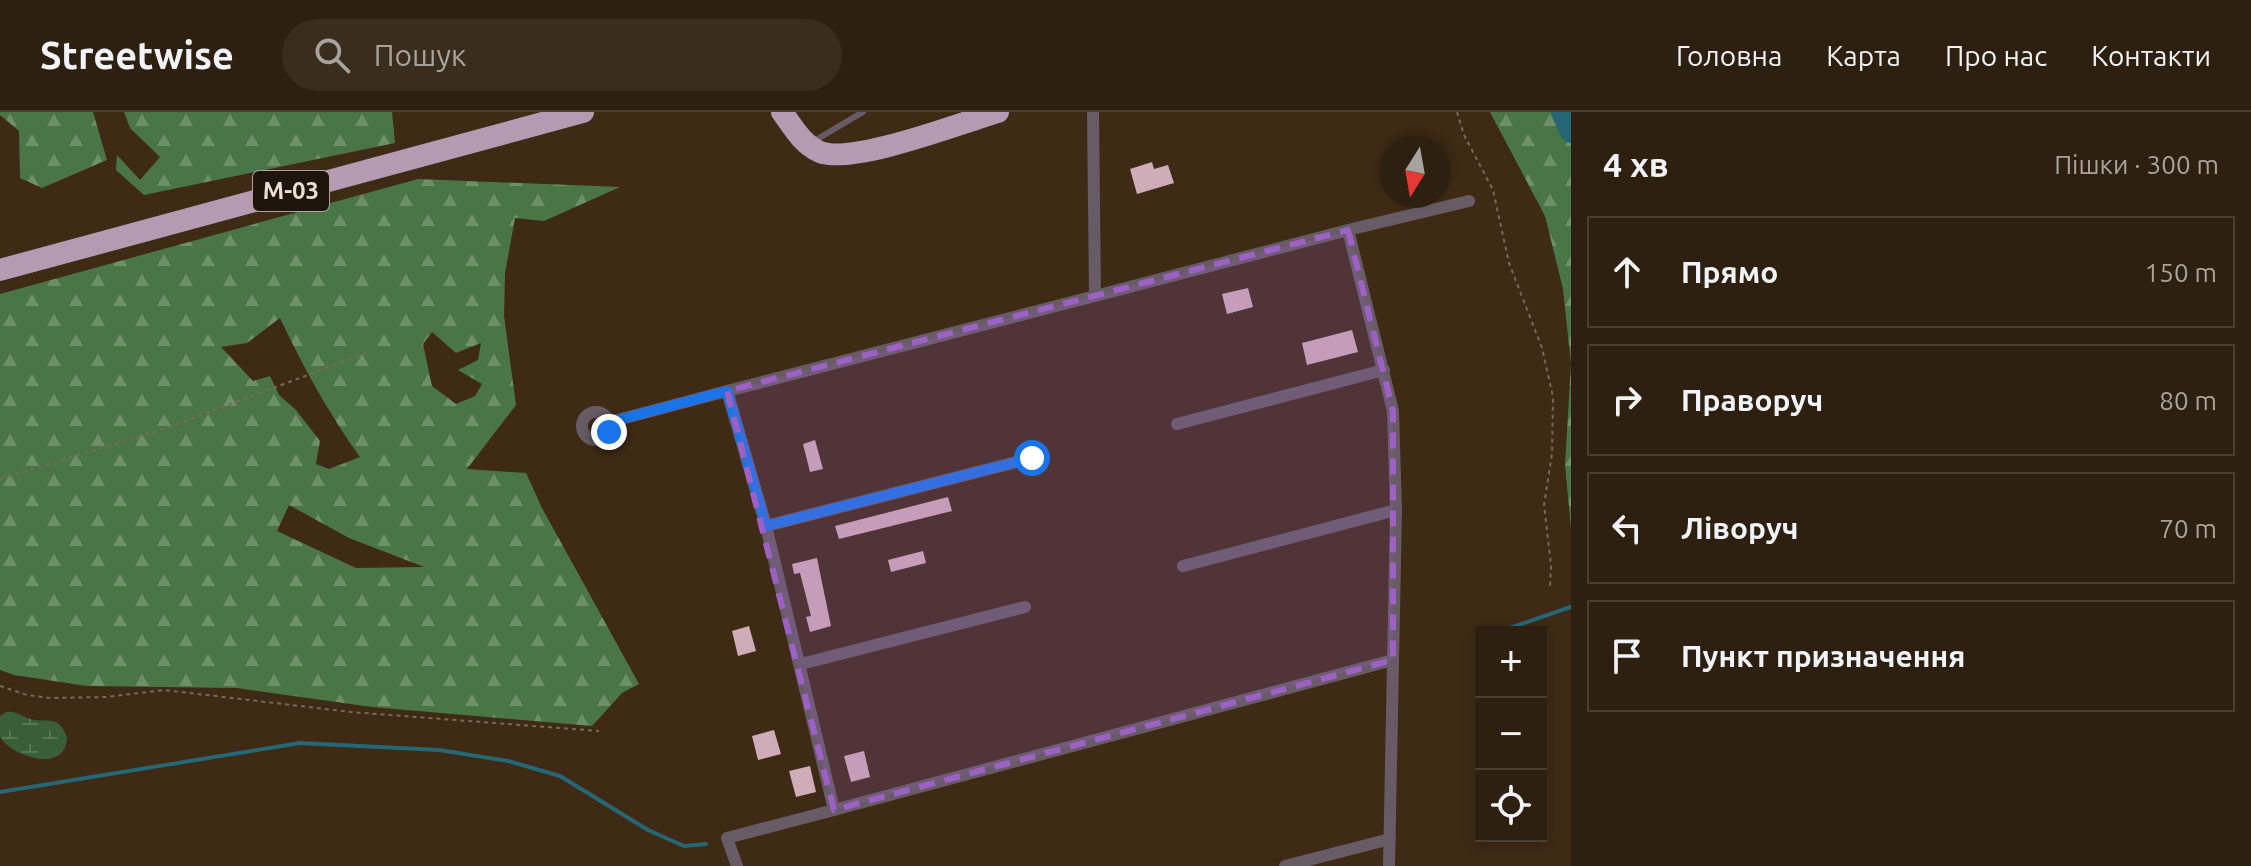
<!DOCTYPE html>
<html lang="uk">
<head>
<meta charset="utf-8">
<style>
	body { margin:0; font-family:Ubuntu,sans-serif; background:#3a2d1e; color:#f1f3f6 }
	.controls { position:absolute; right:24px; bottom:24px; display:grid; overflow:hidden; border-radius:0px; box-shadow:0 4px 12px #0003 }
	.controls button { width:72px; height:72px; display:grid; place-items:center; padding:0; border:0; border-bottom:2px solid #493e30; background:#2e2010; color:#f1f3f6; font:40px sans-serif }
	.compass { position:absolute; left:1379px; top:24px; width:72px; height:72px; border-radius:50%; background:#2e2010; box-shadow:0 4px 12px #0003; rotate:191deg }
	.stop { position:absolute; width:24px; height:24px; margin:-18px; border:6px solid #1a73e8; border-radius:50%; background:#fff }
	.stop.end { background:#1a73e8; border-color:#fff; box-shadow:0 2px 8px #0008 }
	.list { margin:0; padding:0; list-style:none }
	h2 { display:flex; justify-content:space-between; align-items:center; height:104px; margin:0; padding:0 32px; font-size:34px }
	h2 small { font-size:26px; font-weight:400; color:#a7a39f }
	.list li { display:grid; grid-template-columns:52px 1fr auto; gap:24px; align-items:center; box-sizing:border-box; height:112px; margin:0 16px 16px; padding:0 16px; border:2px solid #493e30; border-radius:0px }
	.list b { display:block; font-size:30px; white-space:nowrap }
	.list em { font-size:26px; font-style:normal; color:#a7a39f }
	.icon { flex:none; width:44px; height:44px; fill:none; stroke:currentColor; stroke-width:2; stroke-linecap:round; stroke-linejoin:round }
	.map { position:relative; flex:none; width:1571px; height:754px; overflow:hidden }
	header { display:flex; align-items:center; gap:48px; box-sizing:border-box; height:112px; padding:0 40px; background:#2e2010; border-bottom:2px solid #493e30 }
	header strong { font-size:38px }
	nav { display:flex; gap:44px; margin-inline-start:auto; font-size:28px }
	.search { width:560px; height:72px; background:#3a2d1e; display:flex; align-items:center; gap:20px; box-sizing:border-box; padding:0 28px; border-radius:44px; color:#a7a39f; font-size:30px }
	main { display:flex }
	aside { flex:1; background:#2e2010 }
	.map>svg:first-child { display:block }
	.forest { fill:url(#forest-firs); fill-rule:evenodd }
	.wetland { fill:url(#wetland-marsh) }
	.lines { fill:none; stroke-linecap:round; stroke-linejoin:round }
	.stream { stroke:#266776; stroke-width:4 }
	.river { stroke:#266776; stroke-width:22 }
	.building { fill:#d0acb8 }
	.path { stroke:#7a6957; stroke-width:2; stroke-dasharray:4 4; stroke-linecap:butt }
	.lane { stroke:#675c65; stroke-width:6 }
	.street { stroke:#675c65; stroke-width:12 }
	.highway { stroke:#b59ab1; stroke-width:22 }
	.route { stroke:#1a73e8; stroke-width:10 }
	.marked { fill:#9d61c5; fill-opacity:0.2; stroke:#9d61c5; stroke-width:6; stroke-dasharray:16 10; stroke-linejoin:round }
	.labels { text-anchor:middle; stroke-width:8; stroke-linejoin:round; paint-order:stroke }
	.shield { fill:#1e150c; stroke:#aea297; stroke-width:2 }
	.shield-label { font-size:24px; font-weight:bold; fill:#ebded2 }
</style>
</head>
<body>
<header>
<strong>Streetwise</strong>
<div class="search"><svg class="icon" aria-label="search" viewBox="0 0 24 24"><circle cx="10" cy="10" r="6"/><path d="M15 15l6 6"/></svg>Пошук</div>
<nav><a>Головна</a><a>Карта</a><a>Про нас</a><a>Контакти</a></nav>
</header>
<main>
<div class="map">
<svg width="1571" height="754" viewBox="0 0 1571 754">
	<defs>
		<pattern id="forest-firs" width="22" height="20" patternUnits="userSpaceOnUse" patternTransform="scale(2)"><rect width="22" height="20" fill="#4a7647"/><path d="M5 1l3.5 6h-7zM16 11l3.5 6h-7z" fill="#6d8f69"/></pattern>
		<pattern id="wetland-marsh" width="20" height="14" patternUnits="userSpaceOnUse" patternTransform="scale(2)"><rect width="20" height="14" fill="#3a5f38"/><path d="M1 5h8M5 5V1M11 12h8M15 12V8" fill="none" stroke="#577654"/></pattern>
	</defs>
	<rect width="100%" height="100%" fill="#3e2a15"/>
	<path class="forest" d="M0 0H93L107 48 42 76 20 66 19 19 0 3Z
		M124 0H392L395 31 144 83 116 58 117 43 140 68 160 45 130 16Z
		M1490 0H1571V416L1565 353 1571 252 1563 177 1545 104Z
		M418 67 620 75 544 109 515 106 505 161 504 204 516 293 467 357 526 361 542 396 639 572 622 581 592 614 372 595 237 576 87 574 14 563 0 558V182ZM280 206C303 255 329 302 360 345L329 357 316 352 320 329 296 298 279 283 270 264 253 269 221 235 247 231ZM432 220 456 241 481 231 478 248 458 258 482 272 475 284 456 292 432 274 423 232ZM289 393 349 426 424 455 356 456 277 419Z"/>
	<path class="wetland" d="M6 600C17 599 20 604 30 607 47 612 59 601 67 626 65 662 12 645 0 625V604Z"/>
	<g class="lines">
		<path class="stream" d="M1507 517 1571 495
			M0 680 300 631 439 638 508 649 560 664 648 718 684 734 706 732"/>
		<path class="river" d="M1562 0 1571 20"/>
	</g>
	<path class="building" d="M1152 50 1154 57 1168 53 1174 71 1137 82 1130 57Z
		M1248 176 1253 195 1227 202 1222 182Z
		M1352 218 1358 240 1307 253 1302 231Z
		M815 328 823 357 810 360 803 332Z
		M948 385 952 399 839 427 835 414Z
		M923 439 926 451 891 460 888 448Z
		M817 446 831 514 810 520 806 505 811 504 800 461 794 462 792 452Z
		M749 514 756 539 738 544 732 519Z
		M774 618 781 642 758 648 752 624Z
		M864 639 870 665 851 670 844 644Z
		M810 654 816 680 796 685 789 659Z"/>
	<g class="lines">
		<path class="path" d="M1457 0 1464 23 1493 78 1509 151 1542 236 1553 285 1552 342 1544 393 1551 453 1550 476
			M0 367 167 316 366 241
			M0 574 27 583 51 586 106 585 164 578 351 600 599 619"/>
		<path class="lane" d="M814 29 863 0"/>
		<path class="street" d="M1348 118 1469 89
			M1095 184 1348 118 1393 299 1396 398 1389 754
			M582 314a14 14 0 1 1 28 0a14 14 0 1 1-28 0Z
			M610 310 727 279
			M1177 312 1384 258
			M766 414 1032 346
			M1183 454 1396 398
			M801 552 1025 495
			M834 698 1393 548
			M737 754 727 726 834 698 766 414 727 279 1095 184 1093 0
			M1285 754 1390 727"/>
		<path class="highway" d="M782 0C793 15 802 32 820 40 852 53 961 11 998 0
			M0 158 583 0"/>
	</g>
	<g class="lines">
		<path class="route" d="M609 320 610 310 727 279 766 414 1032 346"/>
	</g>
	<path class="marked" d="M1348 118 1393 299V548L834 698 727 279Z"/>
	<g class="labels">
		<rect class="shield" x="253" y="59" width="76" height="40" rx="6"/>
		<g class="shield-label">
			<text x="291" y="87">М-03</text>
		</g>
	</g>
</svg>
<div class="controls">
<button>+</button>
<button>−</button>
<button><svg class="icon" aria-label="locate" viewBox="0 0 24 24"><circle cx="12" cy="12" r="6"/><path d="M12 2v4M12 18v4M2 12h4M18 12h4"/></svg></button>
</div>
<svg class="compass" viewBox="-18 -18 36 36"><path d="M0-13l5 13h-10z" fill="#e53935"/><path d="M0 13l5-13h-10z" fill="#a7a39f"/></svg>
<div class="stop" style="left:1032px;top:346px"></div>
<div class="stop end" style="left:609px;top:320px"></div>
</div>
<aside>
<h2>4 хв<small>Пішки · 300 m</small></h2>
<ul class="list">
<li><svg class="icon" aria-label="ahead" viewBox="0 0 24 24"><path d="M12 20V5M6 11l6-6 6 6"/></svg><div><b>Прямо</b></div><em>150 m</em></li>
<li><svg class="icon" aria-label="right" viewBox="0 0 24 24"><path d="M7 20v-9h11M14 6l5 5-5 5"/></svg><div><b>Праворуч</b></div><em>80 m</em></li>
<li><svg class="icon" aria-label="left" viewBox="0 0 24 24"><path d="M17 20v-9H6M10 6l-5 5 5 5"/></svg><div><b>Ліворуч</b></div><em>70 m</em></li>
<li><svg class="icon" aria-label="arrive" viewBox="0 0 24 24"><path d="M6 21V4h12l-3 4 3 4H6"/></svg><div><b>Пункт призначення</b></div></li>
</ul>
</aside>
</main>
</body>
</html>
